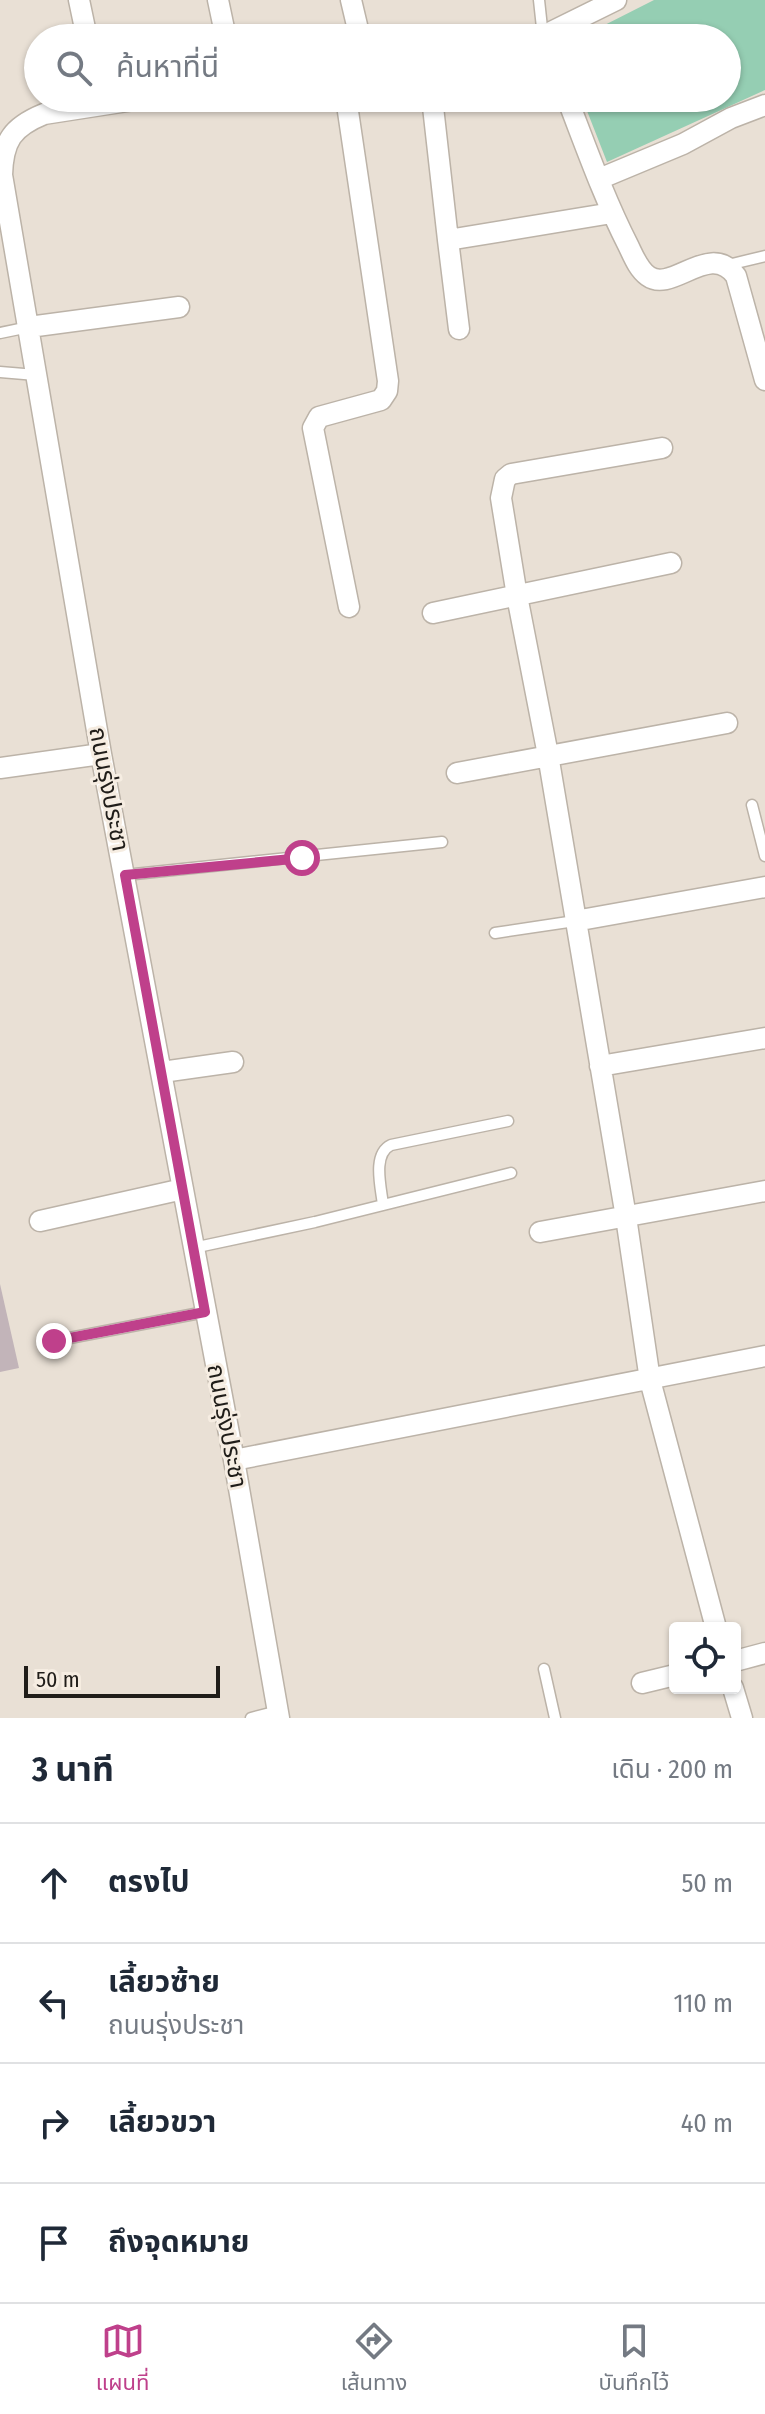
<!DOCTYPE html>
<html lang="th">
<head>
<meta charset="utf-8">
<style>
	body { margin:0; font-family:"Fira Sans Condensed","Noto Sans Thai",sans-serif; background:#f6f6f7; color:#1f2937 }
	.controls { position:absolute; right:24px; bottom:24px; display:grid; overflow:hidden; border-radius:8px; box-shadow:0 2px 6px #0004 }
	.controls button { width:72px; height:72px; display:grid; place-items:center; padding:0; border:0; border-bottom:2px solid #e0e1e3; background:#fff; color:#1f2937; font:40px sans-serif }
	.scale { position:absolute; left:24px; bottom:20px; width:196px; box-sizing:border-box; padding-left:8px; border:4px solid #201d19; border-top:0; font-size:22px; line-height:28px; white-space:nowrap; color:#201d19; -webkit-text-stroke:6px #f6ede2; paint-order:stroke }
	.stop { position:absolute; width:24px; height:24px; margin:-18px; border:6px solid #bf408b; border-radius:50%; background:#fff }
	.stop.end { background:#bf408b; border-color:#fff; box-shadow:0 2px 8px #0008 }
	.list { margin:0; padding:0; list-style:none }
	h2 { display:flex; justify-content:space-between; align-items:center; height:104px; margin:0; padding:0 32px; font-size:34px }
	h2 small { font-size:26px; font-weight:400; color:#747a83 }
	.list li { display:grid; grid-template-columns:52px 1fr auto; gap:24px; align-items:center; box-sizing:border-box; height:120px; padding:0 32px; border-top:2px solid #e0e1e3 }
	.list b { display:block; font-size:30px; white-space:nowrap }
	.list p { margin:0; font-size:26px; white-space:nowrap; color:#747a83 }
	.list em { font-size:26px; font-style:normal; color:#747a83 }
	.icon { flex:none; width:44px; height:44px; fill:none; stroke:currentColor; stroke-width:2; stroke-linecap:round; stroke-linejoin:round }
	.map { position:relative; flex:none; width:765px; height:1718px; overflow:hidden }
	.search { position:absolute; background:#fff; box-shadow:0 2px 6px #0004; left:24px; right:24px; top:24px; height:88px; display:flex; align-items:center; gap:20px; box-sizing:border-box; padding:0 28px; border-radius:44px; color:#747a83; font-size:30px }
	.sheet { height:584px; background:#fff }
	nav { display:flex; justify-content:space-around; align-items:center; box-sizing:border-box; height:112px; border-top:2px solid #e0e1e3; background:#fff; font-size:22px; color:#747a83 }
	nav a { display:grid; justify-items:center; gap:4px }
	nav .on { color:#bf408b }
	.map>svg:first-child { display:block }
	.green { fill:#95ceb3 }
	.building { fill:#c2b4b9 }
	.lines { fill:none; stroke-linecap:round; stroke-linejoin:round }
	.lane-casing { stroke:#bcb3a8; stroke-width:13 }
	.street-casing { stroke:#bcb3a8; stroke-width:23 }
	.lane { stroke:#fff; stroke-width:10 }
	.street { stroke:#fff; stroke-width:20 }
	.route { stroke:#bf408b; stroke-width:10 }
	.labels { text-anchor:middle; stroke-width:6; stroke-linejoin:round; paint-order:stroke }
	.street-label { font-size:24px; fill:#201d19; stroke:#f6ede2 }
</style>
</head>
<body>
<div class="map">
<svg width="765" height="1718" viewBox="0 0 765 1718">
	<rect width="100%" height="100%" fill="#e9e0d5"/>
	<path class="green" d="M654 0H765V90L607 162 582 98H727V38H579Z"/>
	<path class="building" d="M0 1284 19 1368 0 1372Z"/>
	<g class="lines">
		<g class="lane-casing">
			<path id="lane" d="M539 0 543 37
				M728 265 765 256
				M0 333 29 327
				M0 372 36 375
				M752 805 765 856
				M125 875 442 842
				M495 933 575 921
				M383 1205C381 1187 372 1154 391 1145L508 1121
				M193 1248 315 1222 511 1173
				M54 1341 205 1312
				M544 1669 555 1718
				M251 1718 278 1711"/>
		</g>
		<g class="street-casing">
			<path id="street" d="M79 0 87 38
				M218 0 226 38
				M351 0 360 38
				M539 38 616 0
				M147 98 44 114C12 127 3 141 2 175L101 754 234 1460 279 1718
				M346 98 388 381 387 391 381 400 319 417 313 428 349 607
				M432 98 448 240 612 213
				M567 98C586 147 604 198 628 245 633 255 638 269 648 276 672 294 710 240 736 276L765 380
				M599 179 683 144 731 118 765 105
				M448 240 459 329
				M29 327 179 307
				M662 448 511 474 505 479 501 498 517 596 548 755 626 1217 650 1380 716 1628
				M433 613 671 563
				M0 768 101 754
				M457 773 727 723
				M575 921 765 887
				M600 1066 765 1038
				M162 1072 233 1062
				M40 1221 183 1189
				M540 1232 765 1191
				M234 1460 765 1356
				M735 1661 765 1653
				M642 1683 675 1675
				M733 1688 742 1718"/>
		</g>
		<use href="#lane" class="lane"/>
		<use href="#street" class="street"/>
	</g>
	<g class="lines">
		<path class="route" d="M54 1341 205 1312 125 875 302 858"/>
	</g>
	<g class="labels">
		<g class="street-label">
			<text transform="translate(109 789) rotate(79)" y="8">ถนนรุ่งประชา</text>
			<text transform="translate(227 1426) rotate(79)" y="8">ถนนรุ่งประชา</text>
		</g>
	</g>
</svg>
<div class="controls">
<button><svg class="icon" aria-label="locate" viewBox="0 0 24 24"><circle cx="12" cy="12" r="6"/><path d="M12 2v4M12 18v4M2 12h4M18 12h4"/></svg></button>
</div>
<div class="scale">50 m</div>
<div class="stop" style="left:302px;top:858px"></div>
<div class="stop end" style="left:54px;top:1341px"></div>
<div class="search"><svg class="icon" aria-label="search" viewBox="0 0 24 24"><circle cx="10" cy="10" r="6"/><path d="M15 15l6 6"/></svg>ค้นหาที่นี่</div>
</div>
<section class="sheet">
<h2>3 นาที<small>เดิน · 200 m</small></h2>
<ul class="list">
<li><svg class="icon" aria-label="ahead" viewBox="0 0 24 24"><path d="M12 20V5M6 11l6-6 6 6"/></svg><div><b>ตรงไป</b></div><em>50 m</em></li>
<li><svg class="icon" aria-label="left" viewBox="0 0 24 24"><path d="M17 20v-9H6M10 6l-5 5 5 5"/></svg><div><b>เลี้ยวซ้าย</b><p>ถนนรุ่งประชา</p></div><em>110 m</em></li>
<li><svg class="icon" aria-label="right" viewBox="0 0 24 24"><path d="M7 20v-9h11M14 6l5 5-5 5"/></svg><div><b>เลี้ยวขวา</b></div><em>40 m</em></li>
<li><svg class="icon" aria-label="arrive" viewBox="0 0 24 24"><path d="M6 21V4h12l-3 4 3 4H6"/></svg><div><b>ถึงจุดหมาย</b></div></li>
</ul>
</section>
<nav>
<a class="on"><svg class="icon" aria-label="map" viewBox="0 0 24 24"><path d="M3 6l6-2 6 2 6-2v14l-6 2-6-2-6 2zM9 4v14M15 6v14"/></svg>แผนที่</a>
<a><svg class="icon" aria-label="directions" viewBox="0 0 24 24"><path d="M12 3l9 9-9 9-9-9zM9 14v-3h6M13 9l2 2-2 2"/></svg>เส้นทาง</a>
<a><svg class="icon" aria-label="saved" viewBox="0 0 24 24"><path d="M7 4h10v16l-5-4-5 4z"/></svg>บันทึกไว้</a>
</nav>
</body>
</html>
